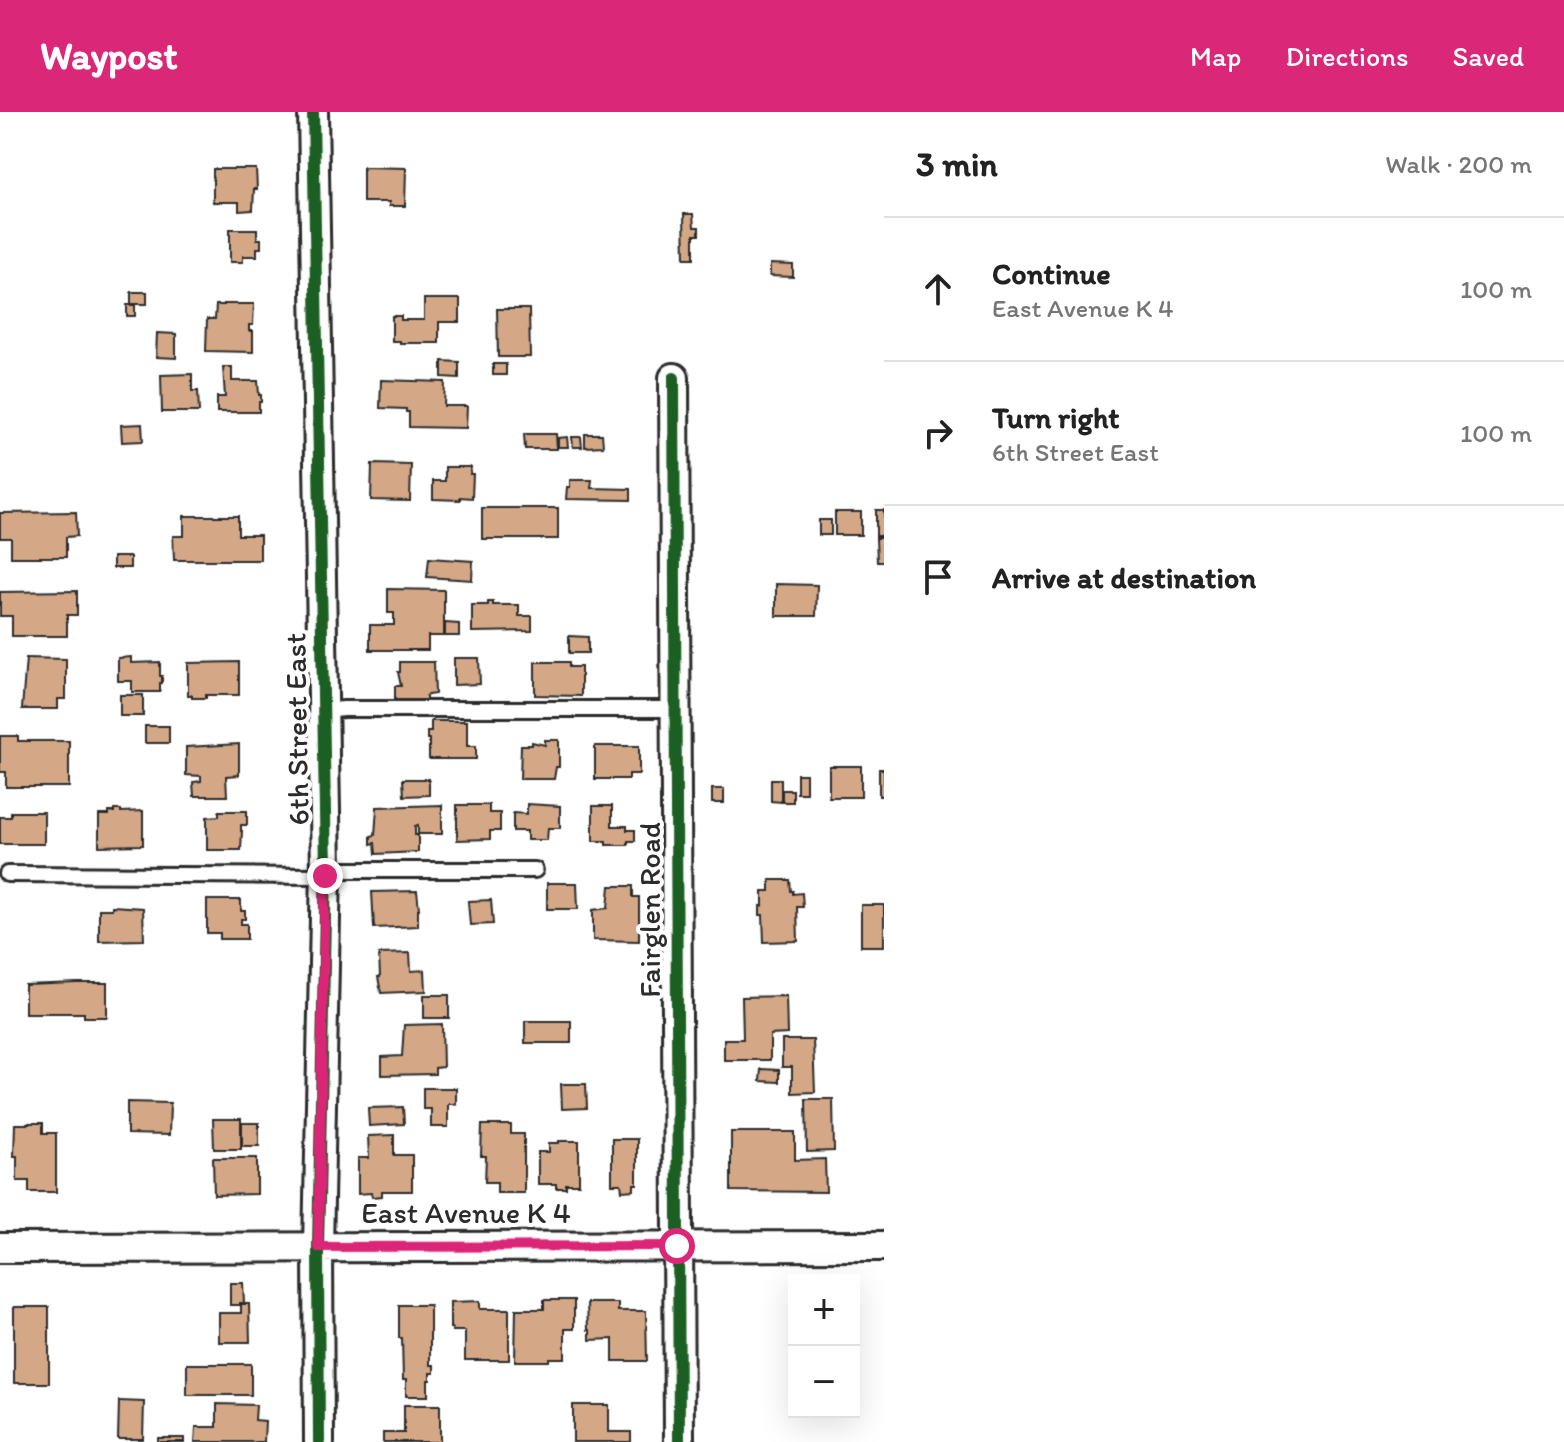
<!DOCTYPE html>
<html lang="en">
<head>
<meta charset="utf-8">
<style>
	body { margin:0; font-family:Itim,sans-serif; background:#f6f6f6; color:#222 }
	.controls { position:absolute; right:24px; bottom:24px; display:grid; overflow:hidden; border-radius:0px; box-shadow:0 8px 32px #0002 }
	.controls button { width:72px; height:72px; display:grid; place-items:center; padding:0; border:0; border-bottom:2px solid #e0e0e0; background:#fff; color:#222; font:40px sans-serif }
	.stop { position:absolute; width:24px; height:24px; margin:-18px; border:6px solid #db2777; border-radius:50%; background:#fff }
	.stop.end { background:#db2777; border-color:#fff; box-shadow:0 2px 8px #0008 }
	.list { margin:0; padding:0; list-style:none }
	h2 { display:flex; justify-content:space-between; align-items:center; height:104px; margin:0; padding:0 32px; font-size:34px }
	h2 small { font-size:26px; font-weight:400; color:#767676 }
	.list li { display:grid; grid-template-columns:52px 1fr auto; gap:24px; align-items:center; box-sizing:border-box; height:144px; padding:0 32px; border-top:2px solid #e0e0e0 }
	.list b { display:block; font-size:30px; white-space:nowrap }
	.list p { margin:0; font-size:26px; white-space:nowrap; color:#767676 }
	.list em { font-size:26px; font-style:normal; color:#767676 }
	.icon { flex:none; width:44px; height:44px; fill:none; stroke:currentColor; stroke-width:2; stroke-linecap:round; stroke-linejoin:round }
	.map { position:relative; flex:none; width:884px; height:1330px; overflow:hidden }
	header { display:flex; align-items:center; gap:48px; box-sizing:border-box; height:112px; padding:0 40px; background:#db2777; color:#fff }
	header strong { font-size:38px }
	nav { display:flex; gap:44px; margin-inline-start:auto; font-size:28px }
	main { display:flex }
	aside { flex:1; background:#fff }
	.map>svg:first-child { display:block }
	.building { fill:#d4a886; stroke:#2b2b2b; stroke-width:2 }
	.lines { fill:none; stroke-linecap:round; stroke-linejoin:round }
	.service-casing { stroke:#2b2b2b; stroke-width:20 }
	.minor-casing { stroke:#2b2b2b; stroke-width:34 }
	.service { stroke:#fff; stroke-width:14 }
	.minor { stroke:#fff; stroke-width:28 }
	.cycleway-casing { stroke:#fff; stroke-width:17 }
	.cycleway { stroke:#1b5e20; stroke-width:12 }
	.route { stroke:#db2777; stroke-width:10 }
	.labels { text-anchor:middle; stroke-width:8; stroke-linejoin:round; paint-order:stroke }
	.street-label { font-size:30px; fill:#2b2b2b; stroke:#fff }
</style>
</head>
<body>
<header>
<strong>Waypost</strong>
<nav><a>Map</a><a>Directions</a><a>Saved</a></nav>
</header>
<main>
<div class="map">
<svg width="884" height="1330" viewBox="0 0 884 1330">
	<rect width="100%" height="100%" fill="#fff"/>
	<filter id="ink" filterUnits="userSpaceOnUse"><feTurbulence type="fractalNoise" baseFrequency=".0125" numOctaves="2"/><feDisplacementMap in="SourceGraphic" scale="16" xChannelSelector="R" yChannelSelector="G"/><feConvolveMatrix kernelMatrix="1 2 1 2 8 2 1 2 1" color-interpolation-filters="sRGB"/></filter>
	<g filter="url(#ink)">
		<path class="building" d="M363 55 406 56 405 94H389V90H363Z
			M213 57H256L257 77H254L253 98 239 99V90H213Z
			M684 102H693L694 115H699V123H694V146H685Z
			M230 117H257V127H261V136H257V144H243V150H230Z
			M770 152 793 153V165L770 164Z
			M131 180H147V192H131Z
			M424 187H460V210H439V231H400V229H392V204H401V208H424Z
			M224 192H254L253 213H249V219H253V240L206 239 207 207H215L216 193H224Z
			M127 193H135V204H127Z
			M497 197H529L530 245H498Z
			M157 221 176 222V246L156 245Z
			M442 249 459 250V266L442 265Z
			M493 252H506V263H493Z
			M223 255H232V269H258L259 283H261V290H259V300H217V285H225Z
			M192 262V279H198L199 300H162L161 263Z
			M381 268 445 270 444 294H467L466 316 409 315V300H406V297L380 296Z
			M142 312 143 329 122 330 121 313Z
			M524 322H556L557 337H525Z
			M585 322H602L603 334 585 335Z
			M567 325 568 335H558V326Z
			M572 325H581L582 335H573Z
			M372 352 411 353 410 389 371 388Z
			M445 355H471L470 362H473L472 386 460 385V388L433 387V369H445Z
			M570 368H592L591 376 631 377V388L566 387 567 375H570Z
			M482 396H558V427H482Z
			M876 398H884V424H876Z
			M76 400 77 424 66 425V445H11V426H0V401Z
			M835 400H861V423H835Z
			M184 404H238V423H260V448H174L173 424H184Z
			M819 408H831V423H819Z
			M876 426H884V450H877Z
			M113 445H130V456H113Z
			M429 446 473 449 472 468 427 465Z
			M776 472 817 473 816 504H776Z
			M388 477 444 478V524H428V538H370V513H394V501H388Z
			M77 479V503H67V524H12V504H0V480Z
			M488 490H493V493H519V504H532V519L472 520V493H488Z
			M445 511 459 512V524H445Z
			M569 524 588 525V541H569Z
			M131 545V551L160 550V564H162V571H160V580H132V569H118V546Z
			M26 546 66 547V587H58V597H22Z
			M454 546H479L480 572 454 573Z
			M239 550V583H206V586H192V583H188V551Z
			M400 550H434L435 582 428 583 426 584V588H395V574H401L398 560H400Z
			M535 550H569V555H581V584L535 583Z
			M120 583H143V604H120Z
			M431 609H467V634H476V647H429V627H427V620H431Z
			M145 614H169V631H145Z
			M0 624H18V629H69V675H6V660H0Z
			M545 628H559V655H556L554 667H520L521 633H532V630L545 633Z
			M239 632V663L226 664 227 684H194L193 670 201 669V664L186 663V635Z
			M595 634H639V662H629V667H595Z
			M829 654H861V685H829Z
			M879 657H884V684H879Z
			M797 662H806V681H797Z
			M403 667H429V683L404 684Z
			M771 667H781V690L771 689Z
			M712 677H724V691H712Z
			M782 678H793V690H782Z
			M527 692 560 694V716H548L547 728H527V719H513V701L527 702Z
			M442 693V722H418V713L415 714V723H418V740L376 742 375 731 371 732V724L375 723 377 695Z
			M457 693H489V701H500V719H490V727L457 728Z
			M593 694H612V714H627V718H635V729H628V733H606V729H593Z
			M114 698H121V700L143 699V733L99 734V703H109V700H114Z
			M219 699H247V713H241V719H242L241 738H207V705L219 704Z
			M11 700H44V732H0V705H11Z
			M770 768H790L791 779H793V782L802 781 803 795H797L798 829 764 830 763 803H760V794H763V779H770Z
			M547 771H577L578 797H547Z
			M610 774H633V785H639V829L593 828V798L608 796Z
			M417 779 419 797H418V814L374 816 372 780Z
			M207 788H241V799H245V807H241V812H247V827H220V821H207Z
			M491 788 493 812 470 813 468 789Z
			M861 793H884V834H861Z
			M112 794 143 796 144 828 99 829V797H112Z
			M410 841 411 859 425 858 426 879 381 881 378 865H380L379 842Z
			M77 871H107V905H84V901H25V873Z
			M424 883H449V906H424Z
			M786 884 787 922 770 923V948H724V927H743L742 885Z
			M525 909H571V931H525Z
			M442 912 443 955 435 956V962L382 963V945L402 944 404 913Z
			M782 928H813L815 980 792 981V955H782Z
			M761 957 779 958V970L760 969Z
			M561 972H586L587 996 562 997Z
			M423 976H456V992H448V1015H431V997H423Z
			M806 987H833L834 1039 807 1040Z
			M127 990 170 991 169 1023 127 1022Z
			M403 995 404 1012 369 1014 368 996Z
			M213 1007H241V1037H214Z
			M29 1011H43V1021H56V1080H29V1069H17V1044H14L15 1012H29Z
			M242 1011H259V1034H242Z
			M482 1013H511V1022H524V1081H497V1070H485L486 1044H481Z
			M731 1020H795V1048L825 1047 826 1080 731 1079Z
			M394 1023V1043H412V1079H382V1084L372 1085 371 1081 358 1082V1046H369L368 1024Z
			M612 1027H637V1072H634V1078L622 1079 621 1072H612Z
			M559 1029H579V1072H566V1076H556V1072H538V1040H549V1031H559Z
			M213 1046H257V1082L214 1083Z
			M230 1171H243L244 1191H240V1193H230Z
			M544 1188H574V1217H565V1246H549V1249H515L516 1197H544Z
			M480 1189V1197H509V1248H465V1219H452V1216H450V1190Z
			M587 1191H618V1199H646L647 1249H613V1227L590 1228V1218H588Z
			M241 1192H249L250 1230H219V1201H241Z
			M399 1193H430V1253H434V1261H430V1268H428V1284H406V1268H403L402 1226H399Z
			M14 1195H49V1271H14Z
			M187 1252H251V1283H187Z
			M119 1289 144 1290 143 1327H118Z
			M217 1292 256 1293 255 1308 265 1309 264 1330H195L196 1315H217Z
			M404 1293H440V1330H383V1321H404Z
			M573 1293H609V1320H631V1330H573Z
			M158 1326H184V1330H158Z"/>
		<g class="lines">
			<g class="service-casing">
				<path id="service" d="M323 599 344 597H676
					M326 758H535
					M7 762 325 764"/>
			</g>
			<g class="minor-casing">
				<path id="minor" d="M313 0 326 758 318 1135 319 1330
					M674 266 679 1330
					M0 1136 884 1134"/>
			</g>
			<use href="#service" class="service"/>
			<use href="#minor" class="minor"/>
			<g class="cycleway-casing">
				<path id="cycleway" d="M313 0 326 758 318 1135 319 1330
					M674 266 679 1330"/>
			</g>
			<use href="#cycleway" class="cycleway"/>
		</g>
	</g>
	<g class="lines" filter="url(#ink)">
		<path class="route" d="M325 764 318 1135 677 1134"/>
	</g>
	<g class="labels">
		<g class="street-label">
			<text transform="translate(297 617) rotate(-91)" y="10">6th Street East</text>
			<text transform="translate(650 798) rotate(-90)" y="10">Fairglen Road</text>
			<text x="466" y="1111">East Avenue K 4</text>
		</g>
	</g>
</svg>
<div class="controls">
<button>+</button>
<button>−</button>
</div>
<div class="stop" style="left:677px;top:1134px"></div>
<div class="stop end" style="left:325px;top:764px"></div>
</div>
<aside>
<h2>3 min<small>Walk · 200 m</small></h2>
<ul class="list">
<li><svg class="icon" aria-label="ahead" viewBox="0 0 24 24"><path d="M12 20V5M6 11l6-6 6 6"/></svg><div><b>Continue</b><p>East Avenue K 4</p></div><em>100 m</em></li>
<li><svg class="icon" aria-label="right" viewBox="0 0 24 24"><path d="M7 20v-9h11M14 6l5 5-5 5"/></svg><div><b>Turn right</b><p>6th Street East</p></div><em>100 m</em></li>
<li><svg class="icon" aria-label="arrive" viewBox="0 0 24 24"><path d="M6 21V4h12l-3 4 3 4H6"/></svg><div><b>Arrive at destination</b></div></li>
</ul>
</aside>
</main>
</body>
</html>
